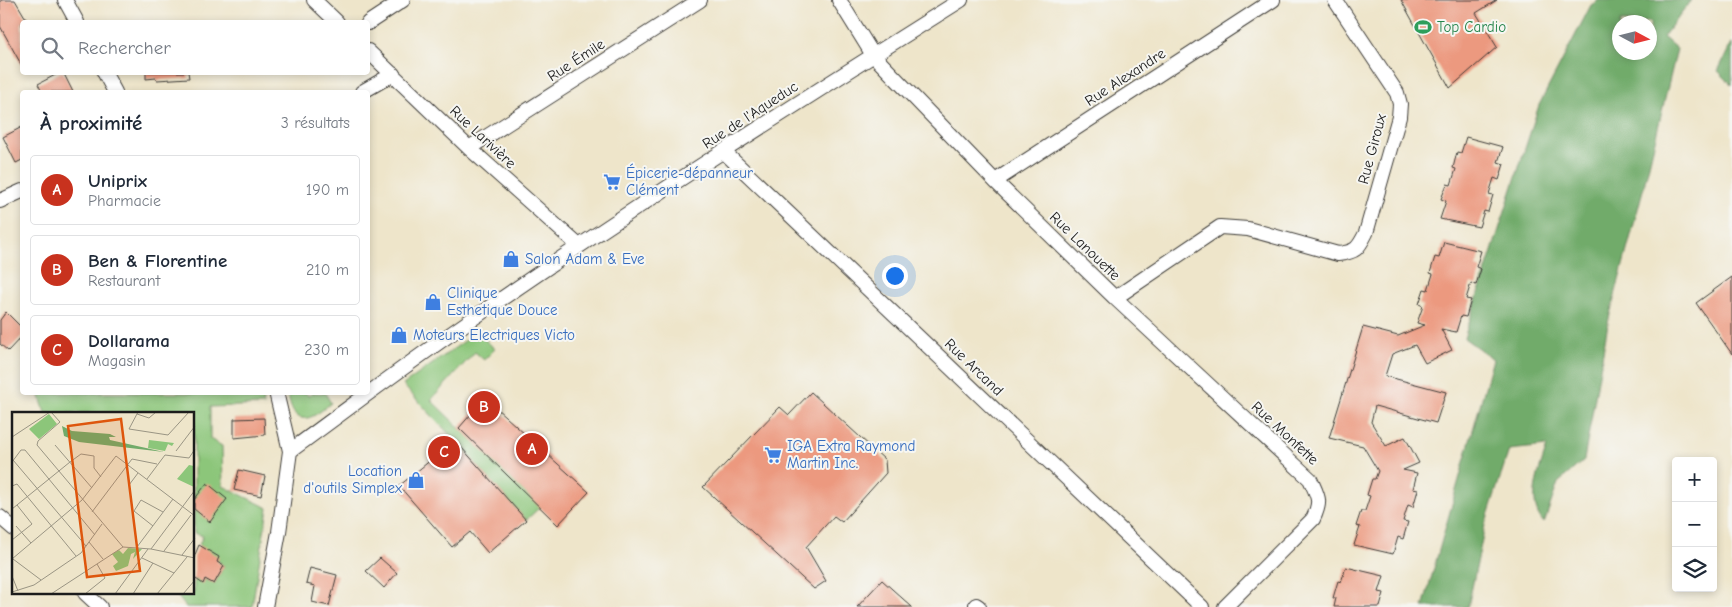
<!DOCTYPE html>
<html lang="fr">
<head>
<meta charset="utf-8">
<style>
	body { margin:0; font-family:"Comic Neue",sans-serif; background:#f6f6f7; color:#1f2937 }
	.controls { position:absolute; right:15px; bottom:15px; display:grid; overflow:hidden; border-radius:5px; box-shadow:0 2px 8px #0003 }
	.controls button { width:45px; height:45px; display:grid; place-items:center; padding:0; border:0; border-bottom:1px solid #e0e1e3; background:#fff; color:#1f2937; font:25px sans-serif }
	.compass { position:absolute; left:1612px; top:15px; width:45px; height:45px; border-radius:50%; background:#fff; box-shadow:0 2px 8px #0003; rotate:97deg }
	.you { position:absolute; left:894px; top:275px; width:18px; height:18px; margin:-12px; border:4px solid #fff; border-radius:50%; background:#1a73e8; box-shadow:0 0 0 8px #1a73e833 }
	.badge { display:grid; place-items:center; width:32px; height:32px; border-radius:50%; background:#c8321e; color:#fff; font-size:16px; font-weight:700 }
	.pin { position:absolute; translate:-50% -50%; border:2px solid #fff; box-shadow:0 1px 5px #0006 }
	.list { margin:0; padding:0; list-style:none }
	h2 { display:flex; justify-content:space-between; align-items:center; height:65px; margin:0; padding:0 20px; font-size:21px }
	h2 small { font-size:16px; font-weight:400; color:#747a83 }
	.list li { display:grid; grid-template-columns:32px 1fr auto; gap:15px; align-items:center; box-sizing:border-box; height:70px; margin:0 10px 10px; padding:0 10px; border:1px solid #e0e1e3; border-radius:5px }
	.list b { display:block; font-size:19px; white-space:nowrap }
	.list p { margin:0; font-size:16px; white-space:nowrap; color:#747a83 }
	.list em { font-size:16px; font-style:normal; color:#747a83 }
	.icon { flex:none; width:28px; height:28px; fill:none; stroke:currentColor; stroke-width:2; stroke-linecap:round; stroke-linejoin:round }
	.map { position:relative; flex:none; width:1732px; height:607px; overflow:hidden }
	.search { position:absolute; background:#fff; box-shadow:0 2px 8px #0003; left:20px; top:20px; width:350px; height:55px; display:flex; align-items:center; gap:12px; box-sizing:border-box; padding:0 18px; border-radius:5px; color:#747a83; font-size:19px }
	.panel { position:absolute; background:#fff; box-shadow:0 2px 8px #0003; left:20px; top:90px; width:350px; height:305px; border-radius:5px }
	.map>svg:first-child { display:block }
	.green { fill:#8cc67a; stroke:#54714b }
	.forest { fill:#71ab6a; stroke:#466443; fill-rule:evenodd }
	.building { fill:#ec997f }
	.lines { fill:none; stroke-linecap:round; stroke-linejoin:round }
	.minor-casing { stroke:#3c3a36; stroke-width:16 }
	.minor { stroke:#fff; stroke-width:14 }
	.labels { text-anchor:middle; stroke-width:4; stroke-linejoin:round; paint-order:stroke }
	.leisure-label { font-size:15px; fill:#27864d; stroke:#f6f6f2; text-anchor:start }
	.street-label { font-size:15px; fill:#1c1c1c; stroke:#f6f6f2 }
	.shop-label { font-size:15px; fill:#366cbe; stroke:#f6f6f2; text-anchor:start }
	.inset-road { fill:none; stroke:#9a9584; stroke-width:1 }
	.view { fill:#de560d; fill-opacity:0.15; stroke:#de560d; stroke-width:2.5 }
	.inset-edge { fill:none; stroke:#1c1c1c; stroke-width:2.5 }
</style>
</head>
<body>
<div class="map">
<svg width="1732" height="607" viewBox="0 0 1732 607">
	<rect width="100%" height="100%" fill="#f6f6f2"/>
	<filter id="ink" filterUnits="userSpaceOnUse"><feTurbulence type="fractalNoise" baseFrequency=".02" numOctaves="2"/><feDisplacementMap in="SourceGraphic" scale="10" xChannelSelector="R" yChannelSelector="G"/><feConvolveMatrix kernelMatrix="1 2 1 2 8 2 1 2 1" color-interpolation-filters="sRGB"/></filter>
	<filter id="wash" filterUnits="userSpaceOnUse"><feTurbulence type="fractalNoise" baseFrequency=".0096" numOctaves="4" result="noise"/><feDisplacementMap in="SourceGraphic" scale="20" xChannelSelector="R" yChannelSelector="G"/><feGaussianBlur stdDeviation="1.12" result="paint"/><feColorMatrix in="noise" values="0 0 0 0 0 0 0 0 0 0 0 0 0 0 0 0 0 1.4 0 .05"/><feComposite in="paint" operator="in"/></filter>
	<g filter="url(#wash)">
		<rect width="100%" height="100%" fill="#eee5ca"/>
		<path class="green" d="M473 335 482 337 495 349 484 360 475 352 431 400 540 507 526 520 453 438 403 385Z
			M39 393H261L264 405 210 407V439L222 446 223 486 268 508 252 607H186L175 593H194V582L196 579 203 583 205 579 214 584 224 566 199 545 203 536 194 533V413H45Z
			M287 393H306L308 396 313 393H325L331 403C322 410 307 425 296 415 291 411 289 399 287 393Z"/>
		<path class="forest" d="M1599 0H1691L1663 37 1677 49 1643 190 1609 318 1584 460 1558 483 1544 523C1525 502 1540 470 1547 446L1509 450 1485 525 1468 607H1423L1493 359 1464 338 1539 105 1591 5ZM1620 22H1650V52H1620Z
			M1732 42V85L1718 71Z"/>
		<g id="blocks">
			<path class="building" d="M2 0H15L28 22H22V66L0 26V1Z
				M1401 0H1497L1476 13 1497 47 1450 88Z
				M61 72H63L73 92H42L38 84Z
				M146 72H188L189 78 157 80 156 78 146 79Z
				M22 127V160L16 163 3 137Z
				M1466 137 1503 147 1498 162 1504 164 1499 180 1494 178 1489 194 1493 195 1488 212 1484 211 1479 227 1440 219 1446 201 1441 199 1447 184 1451 185 1456 169 1453 168 1457 152 1461 153Z
				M1444 242 1481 251 1476 267 1481 269 1476 285 1471 283 1466 299 1471 300 1466 317 1461 316 1456 332 1441 329 1452 350 1425 363 1415 345 1392 354 1385 376 1446 392 1436 423 1375 406 1371 422 1386 446 1405 437 1419 463 1403 470 1417 473 1413 489 1418 490 1413 507 1408 505 1403 521 1408 522 1403 539 1398 537 1393 554 1354 545 1360 527 1356 526 1361 511H1365L1370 496 1367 495 1372 479H1375L1378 471 1363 446 1329 438 1363 327 1398 336 1425 325 1417 323 1423 306 1419 304 1424 289 1428 290 1433 274 1430 273 1435 257 1439 258Z
				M1732 277V354L1696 303Z
				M6 312 22 328V336L8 351 0 344V320Z
				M811 392 885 460 886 473 842 522 834 516 806 547 826 581 814 589 703 487 780 407 789 415Z
				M485 398 589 492 558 525 459 428Z
				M264 418 265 435 234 438V419Z
				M453 438 526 520 488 553 470 532 452 547 399 486 432 459Z
				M239 470 265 476 261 496 234 490Z
				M207 483 227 499 210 522 194 509V500Z
				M199 545 219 557 217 562 224 566 214 584 205 579 203 584 196 579 194 582V557Z
				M380 558 397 573 384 588 366 571Z
				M1346 567 1384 576 1379 592 1384 593 1380 607H1334L1336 598H1333L1338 581 1341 582Z
				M310 568 337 575 329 606 312 602 315 586 306 584Z
				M882 580 912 607H857Z"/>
		</g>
	</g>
	<g filter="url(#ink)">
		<use href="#blocks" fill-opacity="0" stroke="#3c3a36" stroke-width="1"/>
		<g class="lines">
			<g class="minor-casing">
				<path id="minor" d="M65 0 77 22
					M314 0 337 22
					M839 0 873 55 995 181 1115 298 1310 479C1318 497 1322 500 1313 519L1225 607
					M368 23 403 0
					M368 51 469 148 579 246
					M104 72 115 92
					M362 92 393 74
					M469 148 700 0
					M723 151 1202 607
					M995 181 1273 0
					M0 201 22 191
					M1115 298 1220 227 1248 229 1338 254C1356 252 1358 249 1366 233L1399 117 1400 104 1397 93 1335 0
					M290 451C353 405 416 357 481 313 638 204 799 102 961 0
					M0 517 14 529
					M85 593 100 607
					M976 605 979 607
					M265 607 279 532 290 451 276 392"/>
			</g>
			<use href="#minor" class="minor"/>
		</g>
	</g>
	<defs>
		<g id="stadium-bare" transform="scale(1.35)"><path d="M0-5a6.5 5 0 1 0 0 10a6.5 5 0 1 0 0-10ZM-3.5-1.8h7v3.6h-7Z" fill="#2e9e5b" stroke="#f6f6f2" stroke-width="2.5" paint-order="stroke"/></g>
		<g id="supermarket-bare" transform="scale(1.35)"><path d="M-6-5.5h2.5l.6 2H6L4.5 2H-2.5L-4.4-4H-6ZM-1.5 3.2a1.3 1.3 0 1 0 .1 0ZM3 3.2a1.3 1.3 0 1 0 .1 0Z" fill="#3f7fe0" stroke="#f6f6f2" stroke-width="2.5" paint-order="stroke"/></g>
		<g id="shop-bare" transform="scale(1.35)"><path d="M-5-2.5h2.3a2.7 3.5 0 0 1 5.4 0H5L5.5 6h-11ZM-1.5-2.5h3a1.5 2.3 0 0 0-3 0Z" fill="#3f7fe0" stroke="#f6f6f2" stroke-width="2.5" paint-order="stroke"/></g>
	</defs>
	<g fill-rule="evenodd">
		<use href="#stadium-bare" x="1423" y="27"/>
		<use href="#supermarket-bare" x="612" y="182"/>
		<use href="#shop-bare" x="511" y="259"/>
		<use href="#shop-bare" x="433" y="302"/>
		<use href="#shop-bare" x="399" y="335"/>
		<use href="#supermarket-bare" x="773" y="455"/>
		<use href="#shop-bare" x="416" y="480"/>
	</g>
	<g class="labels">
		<g class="leisure-label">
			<text x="1437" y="32">Top Cardio</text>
		</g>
		<g class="street-label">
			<text transform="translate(576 60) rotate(-33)" y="5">Rue Émile</text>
			<text transform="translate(1125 77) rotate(-33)" y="5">Rue Alexandre</text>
			<text transform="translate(750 115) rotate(-33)" y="5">Rue de l'Aqueduc</text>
			<text transform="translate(483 137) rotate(43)" y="5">Rue Larivière</text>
			<text transform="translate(1372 149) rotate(-75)" y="5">Rue Giroux</text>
			<text transform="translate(1085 246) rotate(44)" y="5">Rue Lanouette</text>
			<text transform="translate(974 367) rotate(44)" y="5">Rue Arcand</text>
			<text transform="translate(1285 433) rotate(43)" y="5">Rue Monfette</text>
		</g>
		<g class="shop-label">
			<text x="626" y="178">Épicerie-dépanneur<tspan x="626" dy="17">Clément</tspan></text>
			<text x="525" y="264">Salon Adam &amp; Eve</text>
			<text x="447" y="298">Clinique<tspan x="447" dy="17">Esthetique Douce</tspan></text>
			<text x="413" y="340">Moteurs Electriques Victo</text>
			<text x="787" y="451">IGA Extra Raymond<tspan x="787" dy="17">Martin Inc.</tspan></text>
			<text x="402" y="476" text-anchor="end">Location<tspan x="402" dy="17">d'outils Simplex</tspan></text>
		</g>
	</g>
	<g transform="translate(12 412)">
		<rect width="182" height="182" fill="#eee5ca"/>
		<path d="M37 2 45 12 27 27 17 17ZM137 28 162 31 160 34 156 32 153 39 136 36ZM177 53 182 54V75L165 67ZM116 136 130 137 121 147 123 140 119 142 116 154 104 159 101 154 106 150 100 142 107 138 111 142Z" fill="#8cc67a"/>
		<path d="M50 14 60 19 98 22 104 25H97L98 28 152 40 67 30 52 24Z" fill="#71ab6a"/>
		<path class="inset-road" d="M39 0 48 10 26 29 25 33 111 135M126 0 117 17 156 23 177 0M125 2 137 6 144 0M0 25 38 0M43 33 80 76M164 39 183 14M1 48 74 134M0 50 9 38H13L83 123M58 50 69 42 82 44V56L89 65M135 67 153 43 177 46 183 37M117 73 126 61M0 74 5 72 64 144M0 97 58 50M80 100 120 47 145 52M4 114 19 131M141 114 122 99 129 88 151 100M0 128 20 112 5 93M77 130 91 147M125 135 161 87M139 137 183 78M152 139 179 103M170 143 183 126M130 146 162 161M0 147 70 88 104 44 183 104M1 147 29 168M0 164 6 179M0 180 22 173 69 141 90 112M39 182 111 135 139 137 183 146M73 182 93 166 85 152M103 182 136 137M121 182 141 151M145 182 175 145M171 182 183 168"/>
		<path class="view" d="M109 7 128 159 75 165 56 14Z"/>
		<rect width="182" height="182" class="inset-edge"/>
	</g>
</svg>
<div class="controls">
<button>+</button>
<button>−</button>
<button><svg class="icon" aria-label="layers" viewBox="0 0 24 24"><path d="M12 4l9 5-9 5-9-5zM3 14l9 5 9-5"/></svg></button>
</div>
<svg class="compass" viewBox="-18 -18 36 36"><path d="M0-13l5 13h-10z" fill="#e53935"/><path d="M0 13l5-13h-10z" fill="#747a83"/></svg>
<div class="you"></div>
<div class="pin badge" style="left:532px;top:449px">A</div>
<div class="pin badge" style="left:484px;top:407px">B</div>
<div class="pin badge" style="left:444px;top:452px">C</div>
<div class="search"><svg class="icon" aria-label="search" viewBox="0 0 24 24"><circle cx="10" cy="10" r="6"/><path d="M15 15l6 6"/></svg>Rechercher</div>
<section class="panel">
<h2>À proximité<small>3 résultats</small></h2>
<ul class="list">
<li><span class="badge">A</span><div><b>Uniprix</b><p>Pharmacie</p></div><em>190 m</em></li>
<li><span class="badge">B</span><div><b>Ben &amp; Florentine</b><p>Restaurant</p></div><em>210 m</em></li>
<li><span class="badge">C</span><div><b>Dollarama</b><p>Magasin</p></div><em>230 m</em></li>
</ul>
</section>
</div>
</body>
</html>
